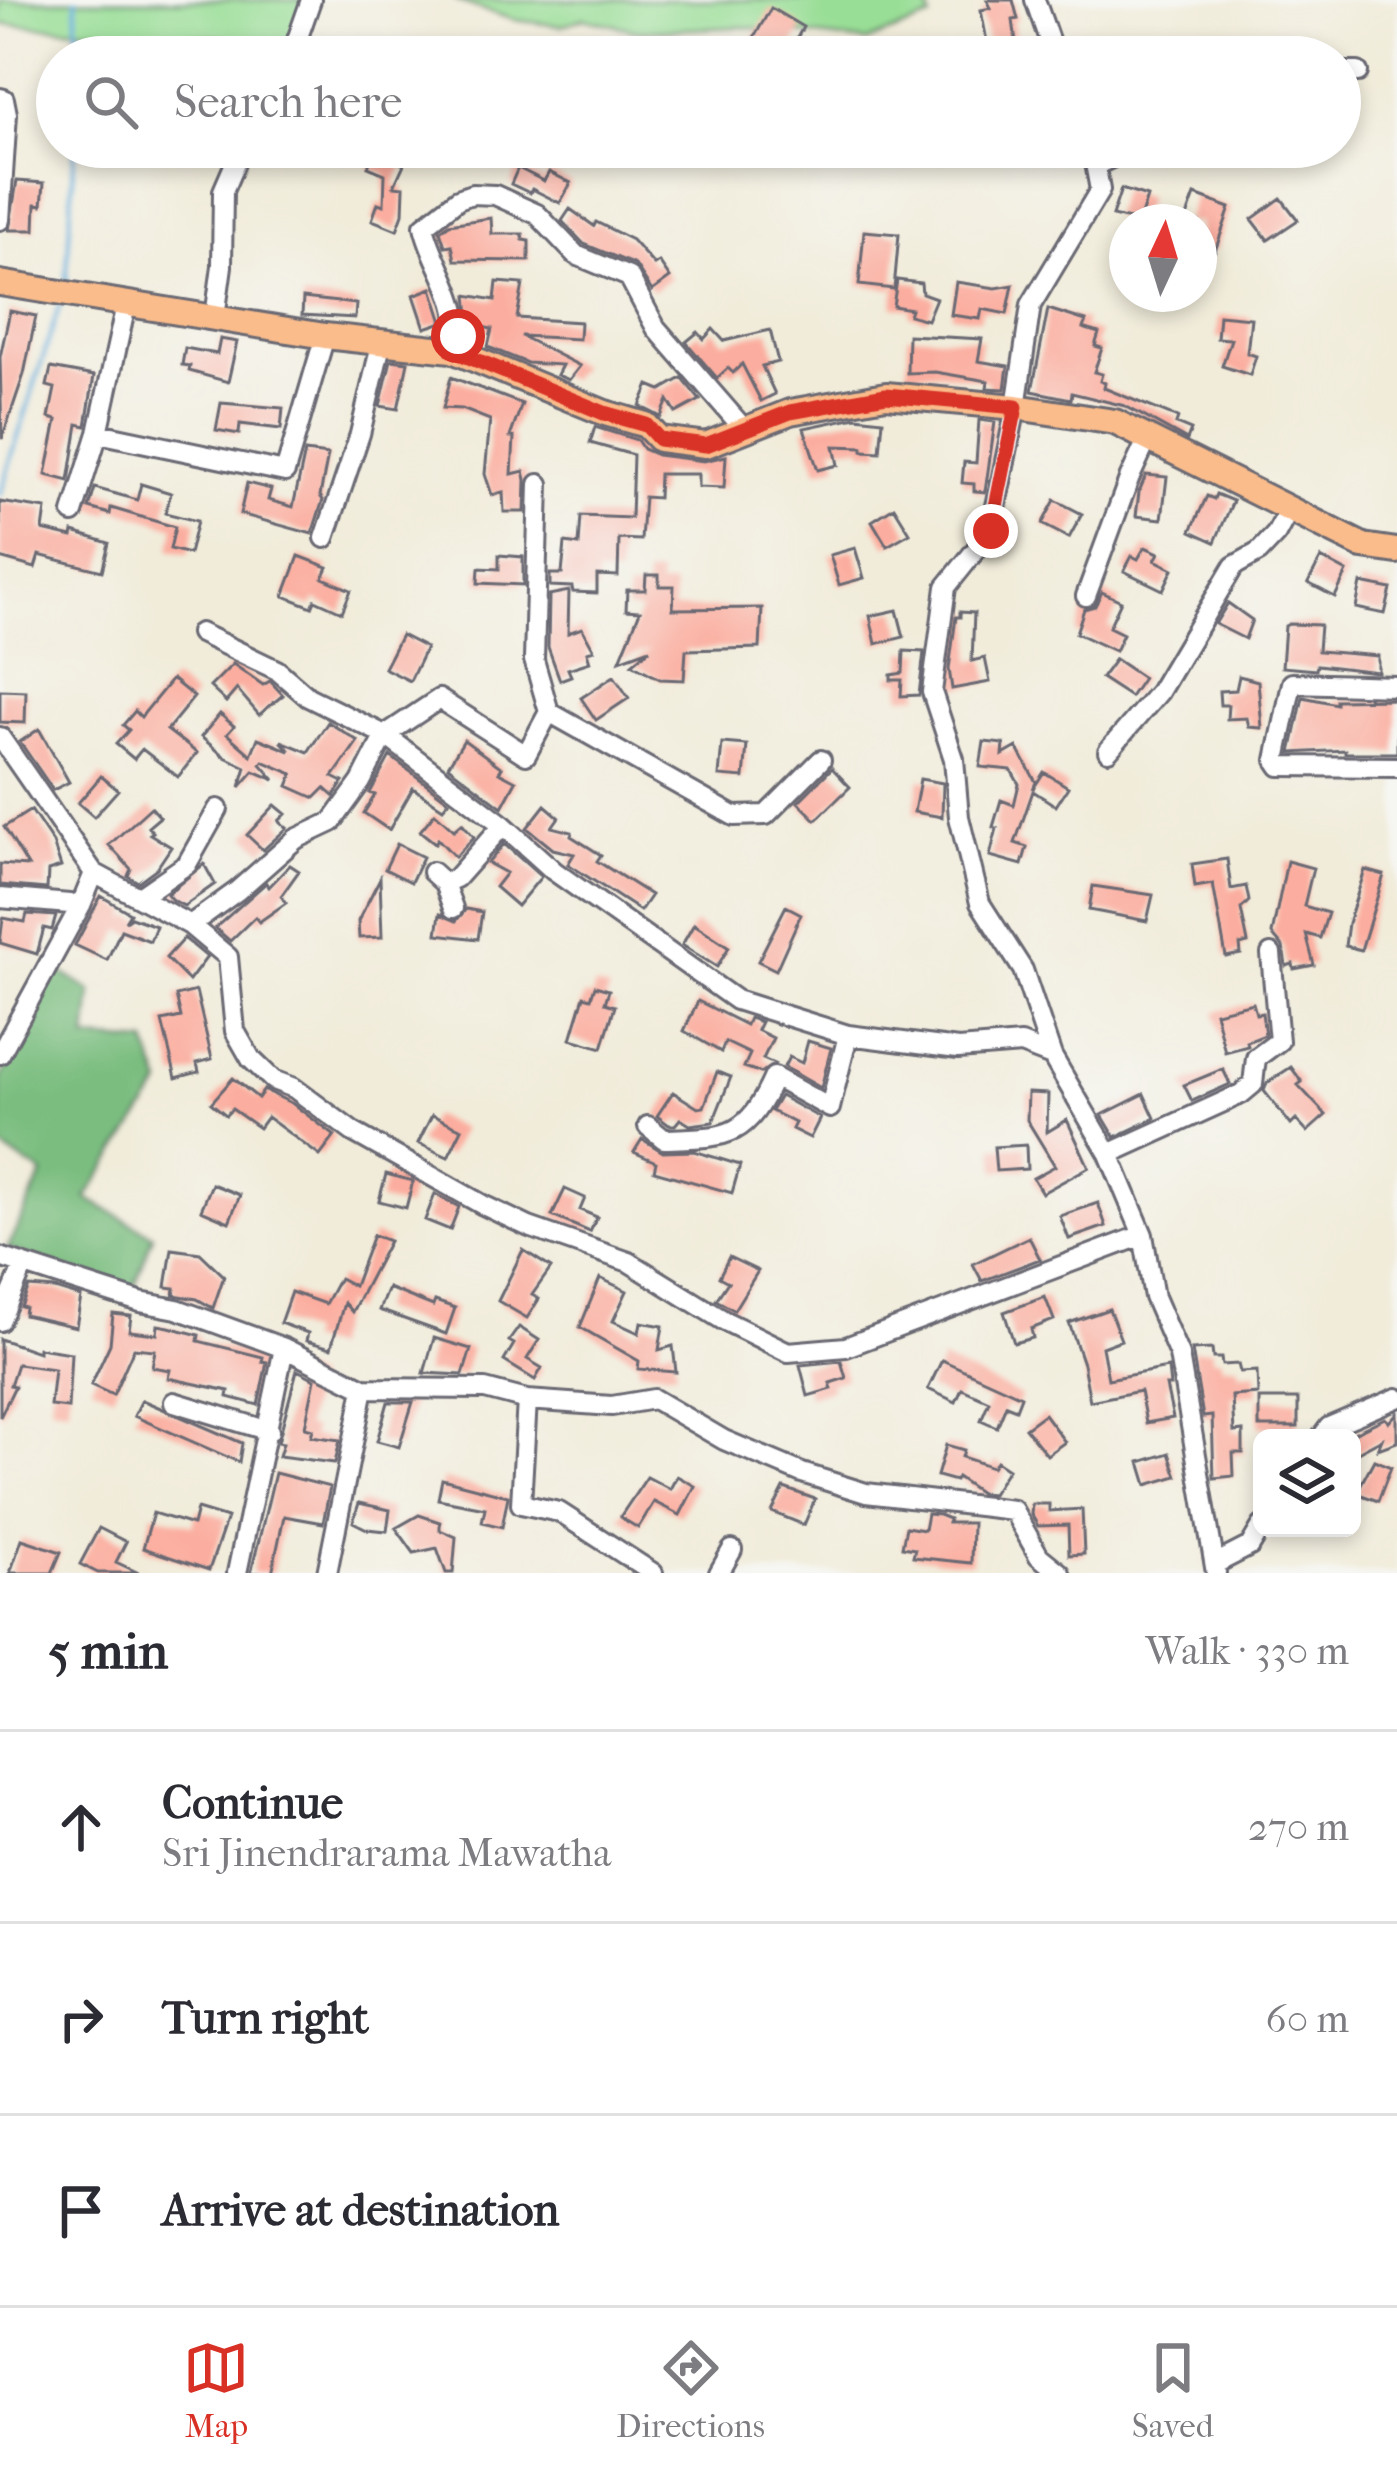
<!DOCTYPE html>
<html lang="en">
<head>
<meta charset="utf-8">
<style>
	body { margin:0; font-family:"IM FELL French Canon",serif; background:#f7f7f7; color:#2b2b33 }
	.controls { position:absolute; right:36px; bottom:36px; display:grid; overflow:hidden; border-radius:18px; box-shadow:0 6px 18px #0003 }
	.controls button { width:108px; height:108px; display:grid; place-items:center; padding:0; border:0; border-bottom:3px solid #e1e1e2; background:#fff; color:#2b2b33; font:60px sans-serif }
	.compass { position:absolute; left:1109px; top:204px; width:108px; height:108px; border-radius:50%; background:#fff; box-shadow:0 6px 18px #0003; rotate:4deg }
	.stop { position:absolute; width:36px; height:36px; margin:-27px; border:9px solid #d93025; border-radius:50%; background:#fff }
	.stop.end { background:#d93025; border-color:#fff; box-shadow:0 3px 12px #0008 }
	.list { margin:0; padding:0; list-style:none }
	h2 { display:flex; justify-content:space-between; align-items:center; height:156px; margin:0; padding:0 48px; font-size:51px }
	h2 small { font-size:39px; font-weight:400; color:#7c7c81 }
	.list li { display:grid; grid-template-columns:78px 1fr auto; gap:36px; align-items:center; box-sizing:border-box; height:192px; padding:0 48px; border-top:3px solid #e1e1e2 }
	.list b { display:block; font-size:45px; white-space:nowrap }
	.list p { margin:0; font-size:39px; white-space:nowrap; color:#7c7c81 }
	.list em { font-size:39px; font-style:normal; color:#7c7c81 }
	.icon { flex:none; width:66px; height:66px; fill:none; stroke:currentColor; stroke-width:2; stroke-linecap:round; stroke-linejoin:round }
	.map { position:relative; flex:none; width:1397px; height:1573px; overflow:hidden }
	.search { position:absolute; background:#fff; box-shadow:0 6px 18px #0003; left:36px; right:36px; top:36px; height:132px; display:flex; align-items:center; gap:30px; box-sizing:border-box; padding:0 42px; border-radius:66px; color:#7c7c81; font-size:45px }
	.sheet { height:732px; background:#fff }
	nav { display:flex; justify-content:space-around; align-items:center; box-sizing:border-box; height:168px; border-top:3px solid #e1e1e2; background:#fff; font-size:33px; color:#7c7c81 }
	nav a { display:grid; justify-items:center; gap:6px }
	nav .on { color:#d93025 }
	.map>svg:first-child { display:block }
	.green { fill:#99de96; stroke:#5e8068; stroke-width:3 }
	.forest { fill:#7abd7f; stroke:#4e705d; stroke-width:3 }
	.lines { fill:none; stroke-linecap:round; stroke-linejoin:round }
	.stream { stroke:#64aedc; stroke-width:4.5 }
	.building { fill:#fbad9f }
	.minor-casing { stroke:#6a6973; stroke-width:24 }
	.major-casing { stroke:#6a6973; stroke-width:30 }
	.minor { stroke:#fff; stroke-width:18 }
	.major { stroke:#fabc8b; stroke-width:24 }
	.route { stroke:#d93025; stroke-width:15 }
</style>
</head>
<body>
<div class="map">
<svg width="1397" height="1573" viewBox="0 0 1397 1573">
	<rect width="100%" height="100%" fill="#f6f6f2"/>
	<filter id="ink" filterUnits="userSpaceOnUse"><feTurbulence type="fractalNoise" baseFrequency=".00833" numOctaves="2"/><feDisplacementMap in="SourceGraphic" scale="24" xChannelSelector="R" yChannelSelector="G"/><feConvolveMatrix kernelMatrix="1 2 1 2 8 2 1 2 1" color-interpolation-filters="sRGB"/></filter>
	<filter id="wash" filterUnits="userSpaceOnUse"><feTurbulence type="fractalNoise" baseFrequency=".004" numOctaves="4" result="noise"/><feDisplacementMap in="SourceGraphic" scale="48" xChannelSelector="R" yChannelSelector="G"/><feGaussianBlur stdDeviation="2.7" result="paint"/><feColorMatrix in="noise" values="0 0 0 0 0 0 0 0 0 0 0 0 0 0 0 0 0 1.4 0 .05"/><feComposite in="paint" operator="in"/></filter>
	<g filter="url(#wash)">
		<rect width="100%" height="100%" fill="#f1ecda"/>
		<path class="green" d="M0 0H311L297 42 0 24Z
			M454 0H926L931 18 866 42 743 27 639 31 584 18 561 26 514 20Z"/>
		<path class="forest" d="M55 968 92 992 87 1039 147 1043 162 1085 86 1198 153 1235 132 1293 7 1249 43 1174 0 1147V1080Z"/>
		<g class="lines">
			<path class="stream" d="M76 0 78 57
				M66 285 75 147
				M0 494 61 301"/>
		</g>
		<g id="blocks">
			<path class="building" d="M987 0H1013L1018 19 1013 20 1018 57H990L981 10 991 8Z
				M771 8 803 27 792 47 808 57H752L745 53Z
				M374 152 404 164 394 186 404 187 403 214 397 230 372 220 378 203 384 205 385 174 368 167Z
				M518 168 544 181 549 172 571 183 560 203 532 189 530 193 511 184Z
				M17 181 44 183 42 205 36 204 35 230H9Z
				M1121 189 1147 197 1139 222 1112 216Z
				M1195 195 1230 208 1215 251 1199 245V222H1185Z
				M1281 198 1298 220 1268 240 1252 219Z
				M570 209 594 226 596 222 632 240 654 265 659 262 670 278 652 291 635 265 584 244 562 221Z
				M491 218 492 234H523V240L529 241V261L455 260 452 245 445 246 440 231 449 224Z
				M864 231 899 234 894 289 859 285Z
				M897 280 921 283 922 293 936 298 927 320 909 315 911 309 893 306Z
				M497 282 523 284 517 318 580 322 579 339 521 336 580 366 569 380 557 375 562 365 527 363 488 347 492 329 470 325 467 295 495 300Z
				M956 282 996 288 1013 285 1007 314 982 309 980 319 951 315Z
				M432 288 443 322 425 328 414 295Z
				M303 298 356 304 355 318 302 315Z
				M1048 309 1086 321 1083 328 1099 333 1095 346 1102 348 1094 372 1102 374 1100 381 1105 383 1104 388 1178 418 1176 424 1191 430 1187 440 1125 406 1072 393 1071 399 1032 391Z
				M10 311 36 316 24 374 2 439 0 357Z
				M1219 315 1251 318 1247 353 1256 356 1250 375 1222 366 1231 339 1217 338Z
				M713 329 724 341 770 330 778 362 762 366 775 394 761 401 742 364 733 373 728 368 717 378 686 342 698 332 704 339Z
				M908 335 982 339 978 361 1008 366 1005 389 987 388 988 381 935 372 907 373Z
				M220 339 237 342 228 382 189 371 190 366 182 365 185 348 217 354Z
				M391 360 408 362 398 409 380 406Z
				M51 368 94 376 86 426 78 424 69 481 46 475 57 420 49 418 55 388 47 386Z
				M451 377 522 404 510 437H514L512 474 524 471 526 480 525 512H504L503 492 492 495 485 474 490 420 462 409 443 408Z
				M682 378 700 400 676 413 668 400 661 417 640 406 649 385 661 390Z
				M221 403 283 408 281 429 240 424 239 434 216 430Z
				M856 417 883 420 880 452 863 451V447L834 446 838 465 818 470 804 428Z
				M979 420 995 422 985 492 974 491V484L962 483 964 462 976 463Z
				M595 427 637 440 643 449 657 455 704 461 726 456 724 488 698 487V474H659L658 498 644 497 641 540 619 539 618 576 597 575V593L573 592 572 587 550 586V574H562L565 543 579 545 581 516 631 518 633 455 590 443Z
				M305 452 328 455 320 496 323 500 312 534 240 514 247 483 271 489 268 500 293 507Z
				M1146 475 1167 477 1162 519 1136 516 1139 492Z
				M141 484 171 493 165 513 197 521 189 554 170 549 175 527 111 508 110 514 89 508 95 488 137 500Z
				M1216 494 1233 501 1215 542 1191 531 1207 496 1214 499Z
				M1055 500 1082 514 1069 538 1042 524Z
				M0 502 46 509 43 530 72 537 73 532 109 543 102 571 39 555 35 568 0 558Z
				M894 507 910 533 887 546 872 521Z
				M1145 547 1159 553 1155 560 1173 569 1163 590 1124 571 1132 556 1138 559Z
				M855 548 864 578 839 585 830 555Z
				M499 555 523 557V585L478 583 479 568 499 569Z
				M299 556 328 567 323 578 351 590 342 612 315 600 312 607 284 596Z
				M1321 558 1347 572 1335 597 1308 583Z
				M646 575H659V586H674L673 609 762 608 760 648 686 650 684 680 660 679 632 664 650 649 620 660 640 611 626 610 627 590H645Z
				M1361 583 1391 589 1385 614 1356 608Z
				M569 591 568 633 582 628 594 650 587 652 590 662 568 669 571 676 560 680 548 647 549 595Z
				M1102 592 1121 601 1109 627 1123 634 1115 651 1076 633 1084 609 1095 606Z
				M1228 603 1252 620 1245 639 1215 624Z
				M897 610 904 637 876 644 870 616Z
				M960 612 974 613 972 661 985 658 990 682 952 689 949 669 956 617H960Z
				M1289 624 1320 625 1318 651 1378 656V672L1317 665 1316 670 1282 667 1285 626Z
				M401 635 426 648 410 681 384 668Z
				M904 651 924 652 919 695 901 696 902 680H891V675L903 673Z
				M1115 659 1143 678 1130 697 1101 678Z
				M233 664 263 685 270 681 283 695 259 715 237 689 226 702 210 687Z
				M614 676 629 698 596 720 581 698Z
				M1239 676 1258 681 1262 728 1249 727 1247 718 1227 719 1228 705H1220L1219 691 1236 690Z
				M172 679 194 697 167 730 197 753 178 777 142 749 134 759 116 744 129 730 123 725 135 711 141 717Z
				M0 690 26 691 25 723 0 722Z
				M1303 697 1336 704V700L1397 699V753H1345V750L1291 753Z
				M220 714 234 726 227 734 251 755 258 738 290 751 281 741 308 752 328 722 358 741 333 777 343 782 334 796 325 788 315 798 288 786 293 774 263 761 261 764 275 780 254 771 240 787 246 767 225 757 201 737Z
				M39 729 69 782 53 790 20 742Z
				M464 740 502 768 499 772 516 781 502 807 448 766Z
				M984 742 1004 744 1003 755 1017 747 1036 782 1033 789 1044 772 1068 787 1056 806 1033 791 1015 843 1027 847 1022 865 990 856 997 828 993 827 1001 800 1014 805 1019 784 1011 770 980 767Z
				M722 743 747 745 744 778 719 776Z
				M390 756 449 801 443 808 413 788 389 830 364 813 375 795 370 793Z
				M832 768 850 787 816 820 798 802Z
				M101 776 118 790 94 817 78 803Z
				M920 779 943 783 942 817 914 812Z
				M275 805 286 814 279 821 287 828 263 850 247 835Z
				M545 805 559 817 552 827 572 832 571 836 601 855 597 861 651 895 640 911 568 864 574 854 553 849 527 828Z
				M151 807 160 817 148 827 153 832 150 834 171 847 157 868 138 882 128 876 131 869 109 845Z
				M31 810 53 843 61 867 48 871 47 889 0 885V864L28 866 4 827Z
				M435 813 454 830 462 823 474 837 455 857 438 839 435 843 420 831Z
				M397 844 423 857 411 882 385 869Z
				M504 844 541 877 517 906 495 887 506 873 488 863Z
				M1227 859 1231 889 1246 886 1249 901 1241 909 1248 943 1240 945 1241 954 1226 957 1213 884 1195 887 1192 864Z
				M1287 861 1313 868 1304 906 1328 913 1320 938 1306 934 1314 965 1294 969 1293 964 1286 966 1283 947 1272 934Z
				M204 864 215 884 184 906 171 899 167 894Z
				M290 865 299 871 281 896 286 903 259 922 255 917 230 941 215 928 266 883 269 887Z
				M1365 870 1384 875 1361 950 1345 946 1348 923Z
				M380 878 382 937 359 938 358 921Z
				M1093 886 1153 895 1147 921 1089 910Z
				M101 896 130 913 125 921 131 917 156 926 150 941 121 930 107 960 75 945Z
				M786 906 801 914 776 970 758 961Z
				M466 909 482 912 478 939 437 934 440 914 456 921Z
				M27 914 56 916 52 930 44 928 37 954 0 943 3 918 25 922Z
				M694 924 729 947 717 967 682 945Z
				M184 938 207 957 189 981 166 958Z
				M595 986 609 990 605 1003 615 1006 602 1048 571 1039 584 996 591 998Z
				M196 991 212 1059 197 1063 199 1072 176 1078 162 1021 181 1017 176 996Z
				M698 1001 746 1025 749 1018 761 1022 757 1030 773 1038 763 1059 774 1064 761 1073 750 1069 744 1067 750 1054 725 1042 721 1052 684 1031Z
				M1253 1003 1256 1014 1262 1013 1265 1035 1247 1042 1248 1046 1225 1052 1215 1012Z
				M808 1041 831 1048 821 1088 784 1067 789 1057 802 1063Z
				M1291 1067 1302 1082 1298 1085 1326 1115 1307 1132 1296 1120 1291 1125 1264 1091 1267 1083Z
				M1223 1069 1230 1084 1192 1101 1184 1085Z
				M717 1072 731 1077 713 1122 690 1125 680 1119 675 1125H669L657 1116 673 1092 698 1108 704 1107Z
				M233 1078 258 1098 264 1090 293 1104 335 1136 320 1156 267 1117 259 1128 232 1109 226 1115 211 1103Z
				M1028 1093 1048 1094 1047 1132 1067 1120 1089 1167 1042 1193 1033 1178 1055 1166 1027 1120Z
				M1144 1094 1155 1118 1115 1137 1102 1115Z
				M780 1096 820 1118 810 1138 792 1129 795 1123 771 1111Z
				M432 1115 462 1129 448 1157 418 1143Z
				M642 1139 663 1152 694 1151 740 1165 732 1193 654 1171 656 1162 634 1152Z
				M1026 1145 1027 1169 996 1171 994 1147Z
				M386 1174 413 1181 406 1208 379 1201Z
				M212 1184 240 1195 229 1222 201 1210Z
				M565 1189 585 1198 580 1210 597 1217 590 1232 552 1216Z
				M435 1194 459 1207 450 1230 425 1220Z
				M1098 1203 1106 1226 1069 1239 1060 1216Z
				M373 1235 389 1241 352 1312 344 1303 331 1348 306 1341 308 1333 280 1323 291 1292 325 1304 339 1278 354 1286Z
				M1029 1237 1040 1259 982 1281 973 1264Z
				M172 1249 200 1253 224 1276 213 1308 197 1299 174 1295 175 1288 166 1287Z
				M523 1250 551 1268 532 1295 539 1299 527 1318 498 1301Z
				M729 1257 758 1271 734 1310 716 1300 728 1282 719 1277Z
				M600 1278 627 1291 613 1321 639 1333 641 1322 663 1326 659 1350 673 1346 676 1372 638 1369 639 1361 580 1327Z
				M29 1287 55 1289 81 1297 76 1327 24 1315 25 1308 21 1307Z
				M388 1288 433 1306 435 1301 455 1308 446 1334 379 1310Z
				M1045 1297 1054 1320 1031 1329 1033 1338 1014 1343 1004 1312Z
				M1109 1309 1121 1340 1102 1347 1108 1379 1168 1368 1170 1386H1166L1173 1418 1146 1423 1140 1391 1090 1401 1083 1364 1069 1323Z
				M113 1314 131 1316 129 1331 157 1334 158 1325 169 1327 199 1335 198 1341 263 1357 262 1361 267 1362 258 1405 228 1397 229 1391 168 1378 170 1370 152 1367 155 1350 134 1348 113 1395 91 1385 110 1344Z
				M519 1327 539 1340 527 1359 542 1368 535 1380 504 1361 514 1344 509 1341Z
				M434 1338 471 1349 463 1375 424 1373Z
				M0 1339 38 1352V1348L71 1353 68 1408 50 1406 54 1369 17 1364 10 1385 15 1386 0 1417Z
				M1212 1349 1213 1358H1221L1222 1365 1238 1364 1240 1372 1257 1371 1258 1394 1232 1396 1234 1432 1243 1431V1453H1233L1234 1476 1214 1478 1212 1416 1203 1417 1192 1350Z
				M942 1360 1021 1396 1016 1409 1006 1405 997 1427 981 1420 989 1401 962 1389 956 1402 928 1389Z
				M841 1361 846 1378 830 1383 832 1389 808 1396 800 1365Z
				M297 1370 315 1379 305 1427 313 1429 311 1436 340 1440 335 1463 279 1456 283 1443 278 1442Z
				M1259 1399H1298V1427H1259Z
				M142 1400 242 1443 239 1462 134 1416Z
				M388 1402H413L399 1447 377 1441Z
				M1397 1413V1442L1378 1449 1382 1439 1352 1455V1434L1385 1418 1389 1422Z
				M1044 1414 1065 1442 1047 1455 1025 1428Z
				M946 1445 964 1450 962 1457 992 1467 996 1461 1008 1469 992 1494 980 1493 957 1477 955 1481 937 1476Z
				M1169 1453 1177 1476 1147 1485 1140 1462Z
				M1374 1460 1391 1467 1378 1501 1356 1493Z
				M275 1473 330 1487 323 1523 284 1516 272 1573H251Z
				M677 1476 695 1486 680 1515 654 1502 638 1528 620 1517 647 1477 670 1489Z
				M442 1479 508 1496 502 1527 482 1522 485 1508 438 1499Z
				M784 1488 815 1499 804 1525 772 1512Z
				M359 1503 390 1510 387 1531 367 1529 353 1522Z
				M1032 1504H1049V1511L1082 1509 1084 1554 1069 1555 1068 1525 1038 1526 1031 1514Z
				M197 1509 227 1518 209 1570 143 1548 153 1513 193 1525Z
				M927 1514 939 1515 949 1519 948 1523H972L971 1563 913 1557 915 1549 902 1547 906 1527 924 1530Z
				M419 1515 440 1522V1530L456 1537 453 1573H446L437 1548 414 1553 396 1528Z
				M99 1528 126 1542 116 1562 139 1573H98L80 1564Z
				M22 1539 61 1552 52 1573H10Z"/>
		</g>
	</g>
	<g filter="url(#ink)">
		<use href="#blocks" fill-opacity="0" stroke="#6a6973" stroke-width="3"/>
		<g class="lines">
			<g class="minor-casing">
				<path id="minor" d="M1035 0 1055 57
					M291 57 311 0
					M1340 72H1358
					M0 98 4 99 7 114 0 220
					M1092 147 1100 190 1031 305 1016 407 991 531 946 587 932 692 954 759 959 817 980 903 1023 970 1052 1056 1109 1154 1143 1235 1154 1297 1179 1355 1216 1573
					M1097 165 1134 147
					M215 317 222 266 223 191 242 147
					M452 350C471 308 433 268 424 226L458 199 472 194 495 195 537 214 576 255 629 277 656 328 744 429
					M98 433 285 472 325 336
					M539 484 534 660 549 712 734 816 766 815 821 760
					M73 513 98 433 126 305
					M325 538 360 434 382 340
					M1086 596 1129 479 1148 438
					M200 633 277 670 308 697 385 735 503 825 554 871 736 1000 848 1035 958 1049 1021 1044 1052 1056
					M1397 686 1292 683 1276 760 1280 766 1397 767
					M0 737 94 873 81 905 0 1054
					M1108 751 1159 692 1234 566 1259 552 1276 534 1289 510
					M432 872 444 883 456 878 503 825
					M94 873 190 925 228 957 235 1031 251 1059 273 1080 294 1088 353 1132 483 1205 529 1227 629 1262 723 1320 788 1352 846 1347 1143 1235
					M444 883 453 908
					M141 896 187 864 218 809
					M0 898 81 905
					M190 925 237 891 296 839 332 822 361 782 385 735 439 699 526 755 549 712
					M648 1126 664 1139C727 1137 746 1140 774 1077L830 1108 848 1035
					M1109 1154 1241 1094 1253 1084 1256 1058 1279 1041 1271 954
					M0 1257 140 1302 177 1309 284 1348 364 1388 485 1389 527 1400 612 1406 654 1399 724 1440 802 1473 866 1493 1013 1510 1039 1556 1060 1573
					M0 1321 24 1265
					M527 1400 521 1504 559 1512 653 1573
					M174 1402 269 1431
					M1321 1438 1329 1427 1397 1398
					M1215 1564 1250 1546 1262 1526
					M237 1573 284 1348
					M327 1573 364 1388
					M719 1573 732 1550"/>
			</g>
			<g class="major-casing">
				<path id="major" d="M0 283 325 336 452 350 605 413 646 425 659 439 706 445 790 412 886 395 1016 407 1115 422 1363 546 1397 551"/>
			</g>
			<use href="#minor" class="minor"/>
			<use href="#major" class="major"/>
		</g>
	</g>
	<g class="lines" filter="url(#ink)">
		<path class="route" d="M458 336 452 350 604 413 646 425 659 439 706 445 790 412 886 395 1016 407 991 531"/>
	</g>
</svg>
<div class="controls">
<button><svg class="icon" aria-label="layers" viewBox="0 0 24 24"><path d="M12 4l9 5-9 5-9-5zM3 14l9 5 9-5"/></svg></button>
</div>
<svg class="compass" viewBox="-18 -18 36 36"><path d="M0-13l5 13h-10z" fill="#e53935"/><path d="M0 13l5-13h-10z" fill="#7c7c81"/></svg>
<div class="stop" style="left:458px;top:336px"></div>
<div class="stop end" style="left:991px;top:531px"></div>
<div class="search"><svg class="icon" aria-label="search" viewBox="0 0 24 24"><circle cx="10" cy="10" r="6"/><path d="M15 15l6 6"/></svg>Search here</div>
</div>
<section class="sheet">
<h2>5 min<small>Walk · 330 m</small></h2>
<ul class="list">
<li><svg class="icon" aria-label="ahead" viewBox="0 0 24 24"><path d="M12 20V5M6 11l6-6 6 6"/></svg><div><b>Continue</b><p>Sri Jinendrarama Mawatha</p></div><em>270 m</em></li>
<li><svg class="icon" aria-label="right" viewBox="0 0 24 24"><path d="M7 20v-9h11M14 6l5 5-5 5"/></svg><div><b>Turn right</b></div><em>60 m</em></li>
<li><svg class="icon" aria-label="arrive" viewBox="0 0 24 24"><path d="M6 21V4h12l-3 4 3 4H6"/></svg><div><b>Arrive at destination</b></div></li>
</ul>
</section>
<nav>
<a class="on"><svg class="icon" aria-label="map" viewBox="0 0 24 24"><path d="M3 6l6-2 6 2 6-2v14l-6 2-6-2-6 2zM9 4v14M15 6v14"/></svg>Map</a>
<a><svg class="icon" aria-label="directions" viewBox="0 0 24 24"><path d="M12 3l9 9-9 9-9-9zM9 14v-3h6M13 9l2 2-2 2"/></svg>Directions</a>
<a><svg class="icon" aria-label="saved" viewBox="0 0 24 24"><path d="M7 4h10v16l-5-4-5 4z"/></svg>Saved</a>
</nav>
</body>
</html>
